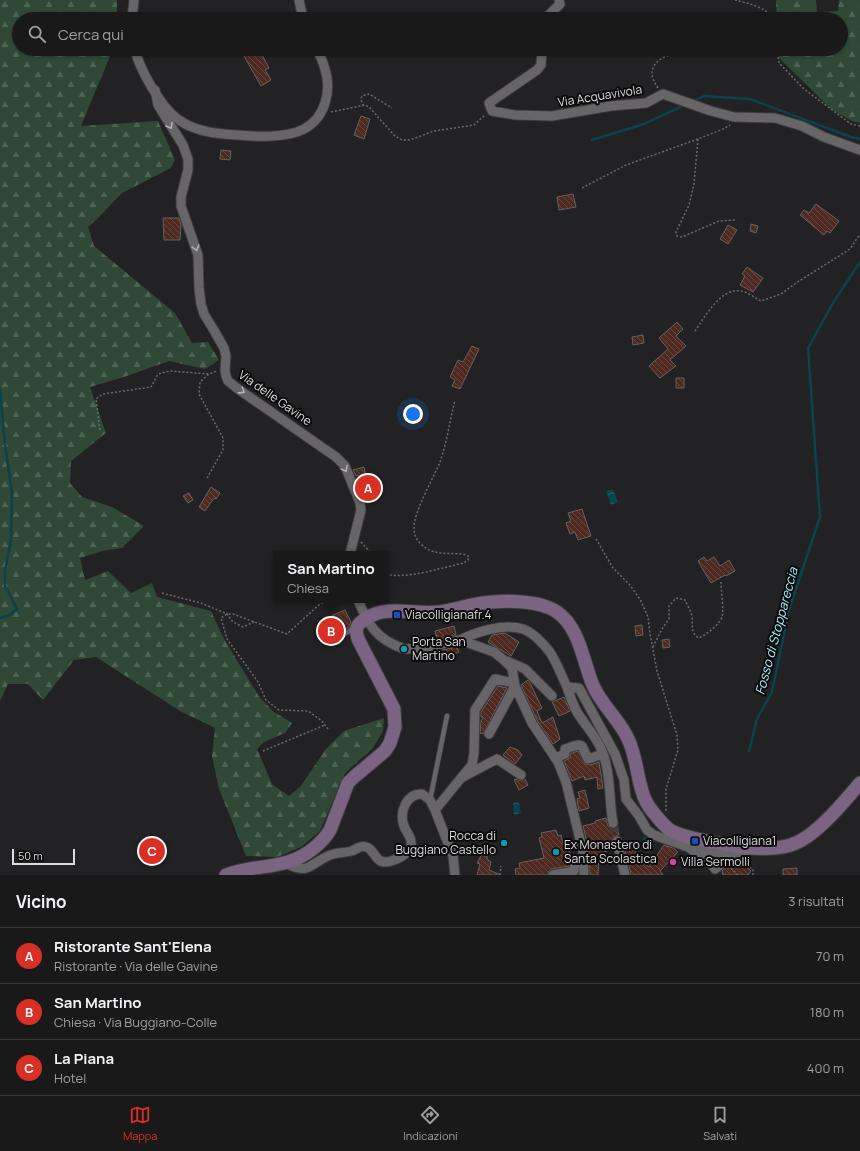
<!DOCTYPE html>
<html lang="it">
<head>
<meta charset="utf-8">
<style>
	body { margin:0; font-family:Manrope,sans-serif; background:#272627; color:#f1f3f6 }
	.scale { position:absolute; left:12px; bottom:10px; width:63px; box-sizing:border-box; padding-left:4px; border:2px solid #dcdbdd; border-top:0; font-size:11px; line-height:14px; white-space:nowrap; color:#dcdbdd; -webkit-text-stroke:3px #0b0b0c; paint-order:stroke }
	.you { position:absolute; left:413px; top:414px; width:14px; height:14px; margin:-10px; border:3px solid #fff; border-radius:50%; background:#1a73e8; box-shadow:0 0 0 6px #1a73e833 }
	.badge { display:grid; place-items:center; width:26px; height:26px; border-radius:50%; background:#d93025; color:#fff; font-size:13px; font-weight:700 }
	.pin { position:absolute; translate:-50% -50%; border:2px solid #fff; box-shadow:0 1px 4px #0006 }
	.popup { position:absolute; left:273px; top:551px; width:116px; height:52px; box-sizing:border-box; display:grid; place-content:center; border-radius:0px; background:#1a191a; filter:drop-shadow(0 1px 3px #0005); font-size:13px; white-space:nowrap; color:#9fa0a2 }
	.popup b { font-size:15px; color:#f1f3f6 }
	.popup::after { content:''; position:absolute; left:50%; top:100%; margin-left:-8px; border:8px solid transparent; border-top-color:#1a191a }
	.list { margin:0; padding:0; list-style:none }
	h2 { display:flex; justify-content:space-between; align-items:center; height:52px; margin:0; padding:0 16px; font-size:17px }
	h2 small { font-size:13px; font-weight:400; color:#9fa0a2 }
	.list li { display:grid; grid-template-columns:26px 1fr auto; gap:12px; align-items:center; box-sizing:border-box; height:56px; padding:0 16px; border-top:1px solid #383839 }
	.list b { display:block; font-size:15px; white-space:nowrap }
	.list p { margin:0; font-size:13px; white-space:nowrap; color:#9fa0a2 }
	.list em { font-size:13px; font-style:normal; color:#9fa0a2 }
	.icon { flex:none; width:22px; height:22px; fill:none; stroke:currentColor; stroke-width:2; stroke-linecap:round; stroke-linejoin:round }
	.map { position:relative; flex:none; width:860px; height:875px; overflow:hidden }
	.search { position:absolute; background:#1a191a; box-shadow:0 1px 3px #0004; left:12px; right:12px; top:12px; height:44px; display:flex; align-items:center; gap:10px; box-sizing:border-box; padding:0 14px; border-radius:22px; color:#9fa0a2; font-size:15px }
	.sheet { height:220px; background:#1a191a }
	nav { display:flex; justify-content:space-around; align-items:center; box-sizing:border-box; height:56px; border-top:1px solid #383839; background:#1a191a; font-size:11px; color:#9fa0a2 }
	nav a { display:grid; justify-items:center; gap:2px }
	nav .on { color:#d93025 }
	.map>svg:first-child { display:block }
	.forest { fill:url(#forest-firs) }
	.water { fill:url(#water-waves) }
	.lines { fill:none; stroke-linecap:round; stroke-linejoin:round }
	.stream { stroke:#09434d; stroke-width:2.5 }
	.building { fill:url(#building-back-hatch); stroke:#656261 }
	.street-tunnel { stroke:#3e3d3f; stroke-width:9; stroke-dasharray:9 4.5; stroke-linecap:butt }
	.lane-casing { stroke:#3e3d3e; stroke-width:6 }
	.street-casing { stroke:#3e3d3e; stroke-width:11 }
	.secondary-casing { stroke:#3e3d3e; stroke-width:15 }
	.path { stroke:#6c6b6d; stroke-width:1.5; stroke-dasharray:2 2; stroke-linecap:butt }
	.lane { stroke:#676568; stroke-width:4.5 }
	.street { stroke:#676568; stroke-width:9 }
	.secondary { stroke:#7b6382; stroke-width:13 }
	.oneway { stroke:#b3b2b4 }
	.transit-dot { fill:#1a4fb4; stroke:#0b0b0c; stroke-width:1.5 }
	.culture-dot { fill:#0f9aa8; stroke:#0b0b0c; stroke-width:1.5 }
	.hotel-dot { fill:#d1479c; stroke:#0b0b0c; stroke-width:1.5 }
	.labels { text-anchor:middle; stroke-width:4; stroke-linejoin:round; paint-order:stroke }
	.street-label { font-size:12px; fill:#dcdbdd; stroke:#0b0b0c }
	.poi-label { font-size:12px; fill:#dcdbdd; stroke:#0b0b0c; text-anchor:start }
	.water-label { font-size:13px; font-style:italic; fill:#a8ebf9; stroke:#0b0b0c }
</style>
</head>
<body>
<div class="map">
<svg width="860" height="875" viewBox="0 0 860 875">
	<defs>
		<pattern id="forest-firs" width="22" height="20" patternUnits="userSpaceOnUse"><rect width="22" height="20" fill="#2f4936"/><path d="M5 1l3.5 6h-7zM16 11l3.5 6h-7z" fill="#4d6353"/></pattern>
		<pattern id="water-waves" width="16" height="10" patternUnits="userSpaceOnUse"><rect width="16" height="10" fill="#09434d"/><path d="M0 5q4-4 8 0t8 0" fill="none" stroke="#2c5e66"/></pattern>
		<pattern id="building-back-hatch" width="6" height="6" patternUnits="userSpaceOnUse"><rect width="6" height="6" fill="#4e2920"/><path d="M-1 5l2 2M0 0l6 6M5-1l2 2" fill="none" stroke="#674740"/></pattern>
	</defs>
	<rect width="100%" height="100%" fill="#222123"/>
	<path class="forest" d="M0 0H117V19H19V49H113L81 126 158 121 175 160 171 168 122 193 99 217 88 227 94 246 175 313 192 343 208 342 219 360 205 369 169 361 124 377 90 387 106 433 71 461 70 483 82 497 112 507 144 526 122 548 102 551 80 558 85 580 108 571 131 593 152 583 157 597 211 611 224 639 260 698 274 712 292 723 285 733 264 742 257 749 272 784 289 796 300 787 326 749 344 731 384 718 383 731 373 748 345 773 320 831 301 847 277 857 246 856 219 789 212 756 215 728 180 711 96 657 74 660 43 700 28 684H8L0 701Z
		M776 0H816L817 12 838 11 839 0H860V123L852 121 831 109 779 58 778 49H841V19H777Z"/>
	<path class="water" d="M613 489 618 502 611 505 606 491Z
		M519 802 521 813 514 815 513 803Z
		M645 836 654 846 648 853 642 838Z"/>
	<g class="lines">
		<path class="stream" d="M696 100 704 96 750 99 851 137 860 139
			M592 140 644 124 680 107
			M0 389 5 445 12 493 11 540 5 571V586L12 599 17 609 10 615 0 618
			M749 751 757 719 772 692 789 610 820 517 808 348 833 303 860 262"/>
	</g>
	<path class="building" d="M240 49H259L269 68 265 70 271 80 261 86Z
		M361 116 370 119 364 139 354 135Z
		M221 150 231 151 230 160 220 159Z
		M573 194 576 207 559 210 557 197Z
		M816 204 839 221 830 233 827 231 824 235 800 215 804 210 809 213Z
		M163 218H179L181 225 180 240H164Z
		M751 224 758 226 756 233 750 231Z
		M728 225 737 230 728 244 720 239Z
		M747 267 763 278 753 292 740 285 745 276 742 274Z
		M677 322 683 329 676 336 686 346 670 360 676 366 660 378 649 366 668 349 659 338Z
		M643 335 644 343 633 345 632 337Z
		M472 346 479 349 460 389 452 386 455 380 450 377 458 360 463 362Z
		M676 378H684V388H676Z
		M364 467 370 495 364 497 358 475 356 476 353 470Z
		M211 487 220 493 216 499 214 498 205 511 199 507Z
		M189 493 193 500 188 503 183 496Z
		M582 509 591 536 578 540 575 532 570 534 566 523 571 521 568 513Z
		M704 557 707 561 714 557 720 566 729 560 735 571 726 576 725 575 711 583 698 561Z
		M345 610 351 622 349 627 340 632 338 636 334 640 322 628V624L324 622 333 620 331 616Z
		M642 625 643 635 636 636 635 626Z
		M454 626 456 635 437 639 435 631Z
		M505 633 519 642 511 656 488 642 492 635Z
		M669 639 670 647 663 648 662 640Z
		M457 647 459 652 442 659 437 651Z
		M528 680 530 683 542 708 537 711 542 723 553 717 560 739 553 744 537 720 521 685Z
		M498 686 507 688 483 734 480 733 481 721 483 718 481 717V712Z
		M564 697 570 711 559 716 552 702Z
		M510 747 518 750 522 755 515 764 503 755Z
		M578 751 585 764 590 765 599 762 603 788 598 789 597 777 585 780 584 776 572 781 564 761 570 758 571 753Z
		M517 779 521 781 525 779 528 785 519 790 514 780Z
		M585 790 589 808 579 811 577 799 580 798 578 792Z
		M606 818 608 826 611 829 617 828 619 835 613 837 611 843 605 844 607 851 599 854 598 875H590L589 851 583 826 595 823V821Z
		M556 830 558 836 561 835 563 843 566 842 567 846 568 845 571 858 569 866 552 869 549 871 547 875H516L515 869 520 868 519 863 544 858 539 838 542 837 541 833Z
		M152 839 161 862 150 866 141 843Z
		M632 842 640 865 645 864 649 867 664 845 673 848 678 852 660 871 663 875H631L624 846Z
		M482 854 487 856V859L491 862 489 870 501 875H477L480 864 477 863Z
		M738 859 751 871 748 875H723L722 871 726 867 728 869 735 860Z
		M797 868V875H783V869Z"/>
	<g class="lines">
		<path class="street-tunnel" d="M613 823 617 841"/>
		<g class="lane-casing">
			<path id="lane" d="M342 635 355 628
				M430 800 447 716"/>
		</g>
		<g class="street-casing">
			<path id="street" d="M299 0 303 19
				M132 19 134 0
				M545 19 560 4 559 0
				M135 49C139 69 162 109 179 120 196 132 218 134 238 135 256 137 287 138 304 129 325 118 332 91 325 69 323 62 320 55 317 49
				M542 49 541 65 537 70 489 103 492 111 515 115 552 116 611 106 646 103 663 94 711 111 734 117 775 118 802 126 824 137 860 150
				M155 90 158 105 183 145 188 159V170L181 197V206L198 255 199 288 201 304 204 314 215 332 224 348 226 356 225 370 226 376 228 381 238 389 336 457 345 466 360 503 361 510 350 554
				M358 600C368 624 376 639 402 648
				M460 640C476 632 504 623 523 629 532 632 543 643 549 651 557 662 561 675 567 687L579 688 615 754 624 780 626 799 639 816 647 830 654 835 688 847 710 862 715 869
				M406 649 423 648 460 640 494 652 505 661 512 668 515 686 532 723 558 762 566 782 583 852 584 875
				M507 661 525 669 552 696
				M567 687C570 696 573 705 577 712 587 728 601 742 605 760 611 781 609 802 613 823
				M489 734 515 686
				M555 758 565 754V749L574 746 579 745 582 746 588 759 603 754
				M461 778 472 765 474 753 475 710 495 679 510 682 514 680
				M435 810 461 778 497 759 521 775
				M617 841 625 875
				M692 845C708 852 727 857 744 852L746 848
				M285 863C310 875 308 865 328 856 335 852 344 853 352 851 356 849 362 845 366 847 372 848 374 856 379 860 386 866 403 857 408 851 411 848 412 846 411 842 411 836 406 832 404 826 399 812 406 794 422 794L430 800 435 810 453 856 455 875
				M715 869 732 855
				M553 875 574 871 575 862"/>
		</g>
		<g class="secondary-casing">
			<path id="secondary" d="M226 875C258 863 286 871 314 848 320 843 326 837 330 830L348 783 354 777 385 751 390 743 395 727 394 709 358 639C355 629 356 625 365 619 387 604 414 615 439 612 454 610 468 605 483 603 504 600 540 600 557 612 579 627 583 660 592 683 601 706 620 719 629 741 636 757 637 775 642 791 644 799 648 806 653 812 658 818 663 825 670 830 684 839 716 842 733 846 751 849 781 851 798 842 819 832 845 801 860 783"/>
		</g>
		<path class="path" d="M735 0C747 3 766 7 773 18L772 19
			M777 49 779 63 804 89 851 124 860 126
			M658 88C639 61 670 54 689 49
			M363 106 361 99 362 96 369 94 392 108
			M331 112 365 105 369 107 395 136 402 140H410L434 131 474 125 485 115
			M698 139 694 184 689 205 676 232 677 236 682 237 719 221 735 220
			M582 188 626 165 698 139 723 129 730 125
			M695 331C705 317 721 287 741 291 748 292 755 298 761 301L781 294 796 283 850 249 860 234
			M100 430 96 399 103 394 151 387 158 374 170 371 209 374
			M207 478 223 450V438L199 394 200 382 209 374 217 371
			M596 539 613 568 629 584 640 599 648 617 650 634 657 671 677 735 678 750 666 789V811
			M361 542 372 554
			M386 574C406 580 443 567 464 563L468 560 469 557C462 549 436 560 421 544 416 540 414 534 414 528 414 511 433 479 440 462 447 442 450 420 455 400
			M162 593 201 603 227 614 233 622 243 627 254 622
			M653 647 662 629 669 619V606L676 598 685 600C687 605 691 611 692 616 693 625 690 633 699 638 707 634 719 625 722 617 724 611 721 589 721 582
			M328 729 322 721 308 711 279 710 266 700 258 682 227 639 221 618 227 614H233L287 634 321 603 336 600
			M263 751 325 725
			M600 861 612 859
			M744 861 753 870V875
			M731 868 738 875
			M500 875 501 866"/>
		<use href="#lane" class="lane"/>
		<use href="#street" class="street"/>
		<use href="#secondary" class="secondary"/>
	</g>
	<defs><path id="oneway-chevron" d="M-2-3.5L2.5 0L-2 3.5" fill="none" stroke-width="1.6" stroke-linecap="round" stroke-linejoin="round"/></defs>
	<g class="oneway">
		<use href="#oneway-chevron" transform="translate(170 126) rotate(59)"/>
		<use href="#oneway-chevron" transform="translate(196 248) rotate(73)"/>
		<use href="#oneway-chevron" transform="translate(242 391) rotate(33)"/>
		<use href="#oneway-chevron" transform="translate(345 469) rotate(60)"/>
	</g>
	<g class="transit-dot">
		<rect x="393" y="611" width="8" height="8" rx="2"/>
		<rect x="691" y="837" width="8" height="8" rx="2"/>
	</g>
	<g class="culture-dot">
		<circle cx="404" cy="649" r="4"/>
		<circle cx="504" cy="843" r="4"/>
		<circle cx="556" cy="852" r="4"/>
	</g>
	<circle class="hotel-dot" cx="673" cy="862" r="4"/>
	<g class="labels">
		<g class="street-label">
			<text transform="translate(600 96) rotate(-9)" y="4">Via Acquavivola</text>
			<text transform="translate(275 398) rotate(35)" y="4">Via delle Gavine</text>
		</g>
		<g class="poi-label">
			<text x="405" y="619">Viacolligianafr.4</text>
			<text x="412" y="646">Porta San<tspan x="412" dy="14">Martino</tspan></text>
			<text x="496" y="840" text-anchor="end">Rocca di<tspan x="496" dy="14">Buggiano Castello</tspan></text>
			<text x="703" y="845">Viacolligiana1</text>
			<text x="564" y="849">Ex Monastero di<tspan x="564" dy="14">Santa Scolastica</tspan></text>
			<text x="681" y="866">Villa Sermolli</text>
		</g>
		<g class="water-label">
			<text transform="translate(776 631) rotate(-75)" y="5">Fosso di Stoppareccia</text>
		</g>
	</g>
</svg>
<div class="scale">50 m</div>
<div class="you"></div>
<div class="pin badge" style="left:368px;top:488px">A</div>
<div class="pin badge" style="left:331px;top:631px">B</div>
<div class="popup"><b>San Martino</b>Chiesa</div>
<div class="pin badge" style="left:152px;top:851px">C</div>
<div class="search"><svg class="icon" aria-label="search" viewBox="0 0 24 24"><circle cx="10" cy="10" r="6"/><path d="M15 15l6 6"/></svg>Cerca qui</div>
</div>
<section class="sheet">
<h2>Vicino<small>3 risultati</small></h2>
<ul class="list">
<li><span class="badge">A</span><div><b>Ristorante Sant'Elena</b><p>Ristorante · Via delle Gavine</p></div><em>70 m</em></li>
<li><span class="badge">B</span><div><b>San Martino</b><p>Chiesa · Via Buggiano-Colle</p></div><em>180 m</em></li>
<li><span class="badge">C</span><div><b>La Piana</b><p>Hotel</p></div><em>400 m</em></li>
</ul>
</section>
<nav>
<a class="on"><svg class="icon" aria-label="map" viewBox="0 0 24 24"><path d="M3 6l6-2 6 2 6-2v14l-6 2-6-2-6 2zM9 4v14M15 6v14"/></svg>Mappa</a>
<a><svg class="icon" aria-label="directions" viewBox="0 0 24 24"><path d="M12 3l9 9-9 9-9-9zM9 14v-3h6M13 9l2 2-2 2"/></svg>Indicazioni</a>
<a><svg class="icon" aria-label="saved" viewBox="0 0 24 24"><path d="M7 4h10v16l-5-4-5 4z"/></svg>Salvati</a>
</nav>
</body>
</html>
